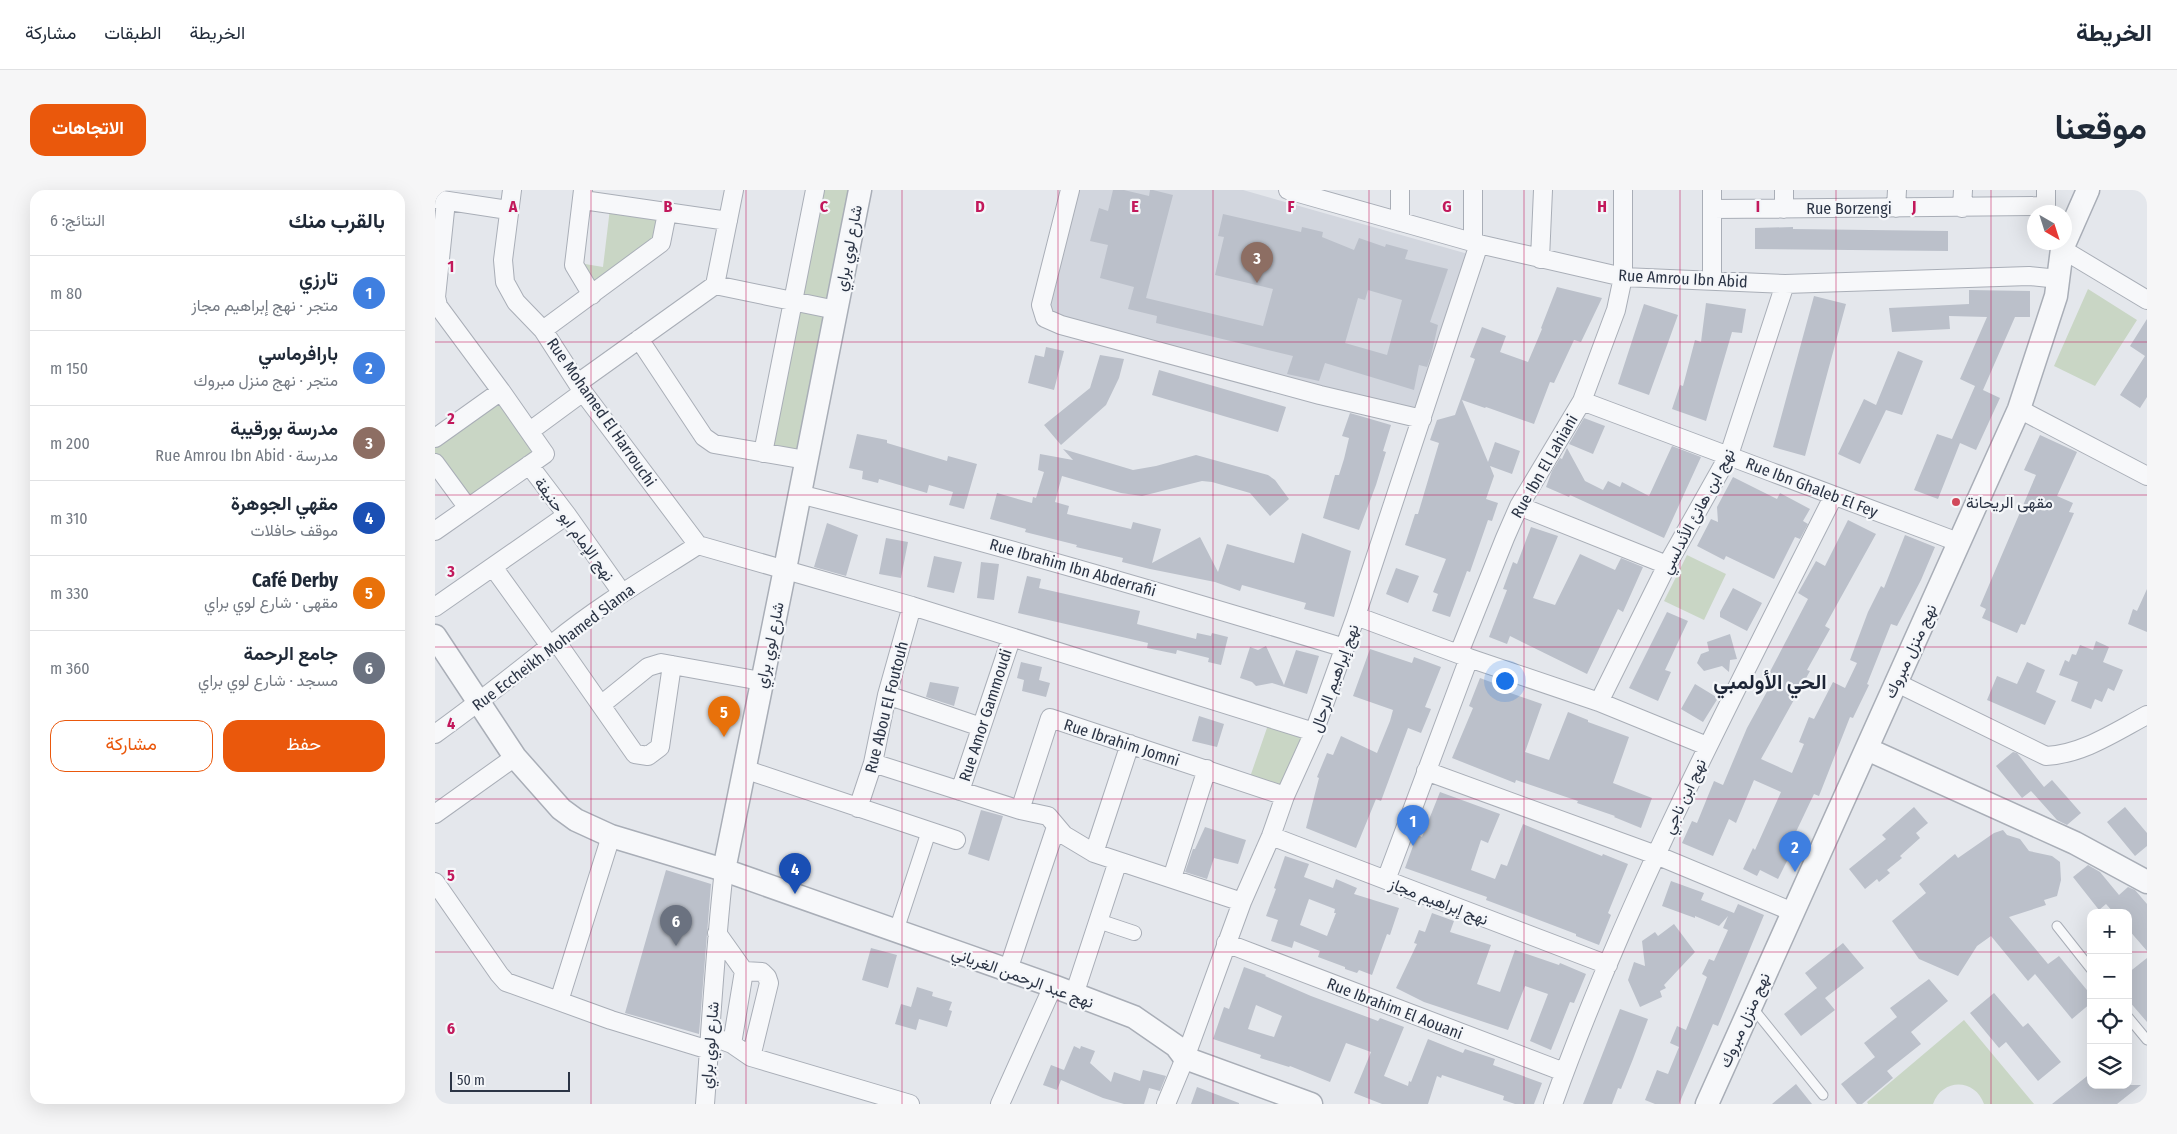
<!DOCTYPE html>
<html lang="ar">
<head>
<meta charset="utf-8">
<style>
	body { margin:0; font-family:"Fira Sans Condensed",Vazirmatn,sans-serif; background:#f6f6f7; color:#1f2937; direction:rtl }
	.controls { position:absolute; right:15px; bottom:15px; display:grid; overflow:hidden; border-radius:10px; box-shadow:0 5px 20px #0002 }
	.controls button { width:45px; height:45px; display:grid; place-items:center; padding:0; border:0; border-bottom:1px solid #e0e1e3; background:#fff; color:#1f2937; font:25px sans-serif }
	.compass { position:absolute; left:1592px; top:15px; width:45px; height:45px; border-radius:50%; background:#fff; box-shadow:0 5px 20px #0002; rotate:141deg }
	.scale { position:absolute; left:15px; bottom:12px; width:120px; box-sizing:border-box; padding-left:5px; border:2px solid #2b3445; border-top:0; font-size:14px; line-height:18px; white-space:nowrap; color:#2b3445; -webkit-text-stroke:4px #f4f6f9; paint-order:stroke }
	.you { position:absolute; left:1069px; top:490px; width:18px; height:18px; margin:-12px; border:4px solid #fff; border-radius:50%; background:#1a73e8; box-shadow:0 0 0 8px #1a73e833 }
	.badge { display:grid; place-items:center; width:32px; height:32px; border-radius:50%; background:#ea580c; color:#fff; font-size:16px; font-weight:700 }
	.pin { position:absolute; translate:-50% -41px; filter:drop-shadow(0 1px 2px #0008) }
	.pin::after { content:''; position:absolute; top:26px; width:18px; height:15px; background:inherit; clip-path:polygon(0 0,100% 0,50% 100%) }
	.list { margin:0; padding:0; list-style:none }
	h2 { display:flex; justify-content:space-between; align-items:center; height:65px; margin:0; padding:0 20px; font-size:21px }
	h2 small { font-size:16px; font-weight:400; color:#747a83 }
	.list li { display:grid; grid-template-columns:32px 1fr auto; gap:15px; align-items:center; box-sizing:border-box; height:75px; padding:0 20px; border-top:1px solid #e0e1e3 }
	.list b { display:block; font-size:19px; white-space:nowrap }
	.list p { margin:0; font-size:16px; white-space:nowrap; color:#747a83 }
	.list em { font-size:16px; font-style:normal; color:#747a83 }
	.actions { display:flex; gap:10px; padding:15px 20px }
	.actions a { flex:1; padding:11px 0; border:1px solid #ea580c; border-radius:15px; text-align:center; font-size:18px; color:#ea580c }
	.actions .main { background:#ea580c; color:#fff }
	.icon { flex:none; width:28px; height:28px; fill:none; stroke:currentColor; stroke-width:2; stroke-linecap:round; stroke-linejoin:round }
	.map { position:relative; flex:none; width:1712px; height:914px; overflow:hidden; direction:ltr; border-radius:15px }
	header { display:flex; align-items:center; gap:30px; box-sizing:border-box; height:70px; padding:0 25px; background:#fff; border-bottom:1px solid #e0e1e3 }
	header strong { font-size:24px }
	nav { display:flex; gap:28px; margin-inline-start:auto; font-size:18px }
	.intro { display:flex; align-items:center; justify-content:space-between; box-sizing:border-box; height:120px; padding:0 30px }
	h1 { margin:0; font-size:35px }
	.button { padding:12px 22px; border-radius:15px; background:#ea580c; color:#fff; font-size:18px; font-weight:700 }
	main { display:flex; gap:30px; padding:0 30px }
	aside { flex:1; background:#fff; border-radius:15px; box-shadow:0 5px 20px #0002 }
	.map>svg:first-child { display:block }
	.built { fill:#d2d6de }
	.green { fill:#c9d6c5 }
	.building { fill:#bbc0ca; fill-rule:evenodd }
	.lines { fill:none; stroke-linecap:round; stroke-linejoin:round }
	.service-casing { stroke:#a9aeb7; stroke-width:11 }
	.pedestrian-casing { stroke:#a9aeb7; stroke-width:16 }
	.minor-casing { stroke:#a9aeb7; stroke-width:20 }
	.tertiary-casing { stroke:#a9aeb7; stroke-width:25 }
	.service { stroke:#f7f8fa; stroke-width:9 }
	.pedestrian { stroke:#f7f8fa; stroke-width:14 }
	.minor { stroke:#f7f8fa; stroke-width:18 }
	.tertiary { stroke:#f7f8fa; stroke-width:22 }
	.grid { fill:none; stroke:#c2185b; stroke-width:1; stroke-opacity:0.55 }
	.poi-dot { fill:#d1495b; stroke:#f4f6f9; stroke-width:2 }
	.labels { text-anchor:middle; stroke-width:4.5; stroke-linejoin:round; paint-order:stroke }
	.street-label { font-size:16px; fill:#2b3445; stroke:#f4f6f9 }
	.poi-label { font-size:16px; fill:#2b3445; stroke:#f4f6f9; text-anchor:start }
	.district-label { font-size:21px; font-weight:bold; fill:#1d2536; stroke:#f4f6f9 }
	.grid-label { font-size:16px; text-anchor:middle; font-weight:bold; fill:#c2185b; stroke:#f4f6f9; stroke-width:4.5; stroke-linejoin:round; paint-order:stroke }
</style>
</head>
<body>
<header>
<strong>الخريطة</strong>
<nav><a>الخريطة</a><a>الطبقات</a><a>مشاركة</a></nav>
</header>
<div class="intro"><h1>موقعنا</h1><a class="button">الاتجاهات</a></div>
<main>
<div class="map">
<svg width="1712" height="914" viewBox="0 0 1712 914">
	<rect width="100%" height="100%" fill="#e4e7ec"/>
	<path class="built" d="M644 0H808L1033 64 980 221 613 122Z"/>
	<path class="green" d="M386 0H423L370 266 334 259Z
		M176 10 237 16 232 56 158 111 132 71 168 77Z
		M1653 99 1702 130 1660 196 1619 176Z
		M67 193 118 265 31 327 0 284V241Z
		M1252 365 1291 384 1269 430 1229 411Z
		M833 535 869 547 851 599 815 587Z
		M1529 830 1599 914H1549C1540 888 1507 888 1498 914H1433L1432 912Z"/>
	<path class="building" d="M678 0H689L714 6 715 0H718L738 5 711 108 828 136 838 99 780 85 789 47 783 46 788 24 866 42 867 37 888 42 887 47 919 60 924 48 950 57 951 54 973 60 970 69 1013 79 995 132 1003 135 996 166 992 177 984 175 979 200 890 173 884 191 852 184 858 166 721 133 722 126 693 119 699 97 665 88 673 55 655 51 664 18 673 21ZM933 100 967 110 952 165 910 153 923 108 930 110Z
		M1358 37V39L1513 41V61L1320 59V38Z
		M1122 97 1167 108 1146 152 1139 150 1119 193 1115 192 1099 234 1051 217 1050 218 1027 210 1053 272 1060 252 1085 261 1077 284 1055 276 1059 286 1051 309 1063 313 1057 331 1053 330 1035 382 1032 381 1015 427 997 421 1003 404 998 402 1011 369 970 355 980 324H983L1004 253 995 250 1002 230 1020 225 1040 169 1035 167 1047 137 1071 146 1065 162 1093 172 1107 139 1106 138Z
		M1534 100 1595 101V127H1580L1548 200 1565 208 1541 260 1525 253 1503 309 1479 300 1502 244 1517 249 1540 196 1525 189 1552 127 1514 126 1515 139 1457 142 1454 118 1534 114Z
		M1379 106 1411 114 1370 266 1338 257Z
		M1271 113 1311 119 1307 143 1297 142 1271 231 1237 219 1245 195 1248 196 1260 150 1266 152Z
		M1209 114 1243 125 1214 205 1183 194Z
		M1712 129V207L1705 218 1685 205 1710 166 1695 156Z
		M611 157 629 161 619 200 593 193 600 165 609 167Z
		M1463 161 1488 171 1467 225 1451 220 1425 274 1403 264 1429 209 1441 215Z
		M665 165 689 169 684 188 671 215 626 255 609 235 655 198Z
		M724 180 851 217 843 242 717 205Z
		M915 223 956 235 948 261 951 262 941 295 924 340 888 328 900 285H904L909 269 914 248 907 246Z
		M1149 228 1170 236 1158 264 1134 254Z
		M422 244 452 250V253L512 271 513 266 542 274 529 319 514 315 518 302 494 295 492 303 444 289 443 293 427 289 428 281 414 278Z
		M1605 245 1642 262 1622 306 1638 313 1634 322 1639 323 1590 435 1586 434 1582 443 1547 428 1551 419 1545 416 1601 285 1589 280Z
		M1237 256 1266 267 1229 348 1135 305 1134 307 1111 297 1117 281 1125 268 1127 269 1132 258 1150 291 1168 300 1173 291 1185 297 1187 292 1214 306Z
		M628 259 698 280 721 276 761 265 833 285 840 290 854 309 835 326 815 303 777 292 767 291 707 306 686 303 627 286 620 312 634 316 632 324 696 339 698 332 726 339 717 373 765 347 783 382 792 354 859 373 867 343 916 361 899 427 869 419 871 413 807 395 805 401 780 392 715 379 687 372 688 368 641 357 642 355 590 342 591 339 555 329 562 303 597 313 598 307 601 308 609 282 603 280 605 264 638 270Z
		M1298 287 1342 309 1345 303 1375 319 1368 331 1373 334 1365 349 1360 347 1339 389 1291 366 1289 370 1262 356 1276 329 1283 332 1282 317Z
		M1413 330 1441 344 1390 436 1395 439 1372 480 1375 481 1326 569 1357 583 1369 554 1364 552 1374 527 1379 529 1398 492 1410 498 1422 473 1415 470 1433 422 1446 396 1449 398 1470 345 1500 357 1486 390 1462 436 1456 434 1432 494 1434 495 1418 528 1415 527 1384 606 1379 604 1350 665 1354 667 1343 689 1325 680 1322 686 1308 679 1318 658 1320 660 1346 602 1319 590 1301 633 1294 629 1278 666 1247 653 1257 631 1262 633 1279 591 1288 595 1312 538 1335 496 1329 493 1373 409 1363 403 1381 371 1390 376Z
		M392 333 423 345 411 386 379 377Z
		M1096 337 1123 346 1098 408 1120 415 1145 364 1180 380 1186 368 1208 377 1188 422 1183 419 1152 484 1075 446 1072 454 1054 447 1072 400 1068 399 1078 372 1082 374Z
		M451 348 473 352 466 388 444 384Z
		M499 366 527 372 519 403 492 397Z
		M546 372 564 374 559 410 542 408Z
		M961 378 984 386 973 413 951 404Z
		M592 386 606 389 604 398 705 421 702 434 761 449 762 443 776 446 777 443 793 447 786 475 773 472 774 468 742 460 741 464 712 458 713 453 583 423Z
		M1298 398 1327 413 1312 441 1285 427V422Z
		M1712 399V442L1693 434 1698 419 1702 421Z
		M1232 422 1253 431 1230 480 1236 482 1223 511 1194 498Z
		M1295 444 1302 469 1295 470 1294 482 1287 476 1269 481 1262 473 1266 464 1274 461 1272 452Z
		M1661 451 1674 457 1668 472 1688 480 1679 501 1673 498 1667 512 1660 509 1656 519 1636 511 1643 492 1624 485 1630 470 1634 472 1637 464 1641 465 1645 455 1658 460Z
		M831 456 849 495 861 460 884 466 872 504 837 493 821 496 817 492 805 488 815 457 823 460Z
		M935 459 977 473 979 467 1006 477 990 517 996 519 986 543 973 538 946 611 941 609 921 658 871 638 884 588 882 587 892 563 898 565 906 546 942 563 955 531 958 520 918 506Z
		M586 472 607 477 604 490 615 493 611 507 587 501 589 490 582 488Z
		M1592 472 1610 480 1601 502 1621 511 1610 535 1552 510 1562 486 1582 494Z
		M1045 488 1069 497 1067 500 1107 514 1090 562 1114 570 1133 522 1153 530V532L1194 547 1178 593 1217 608 1206 638 1179 627 1180 626 1142 613 1143 611 1081 590 1080 593 1017 568 1038 518 1034 516Z
		M495 492 524 497 519 516 491 507Z
		M1260 494 1283 508 1268 532 1246 519Z
		M764 526 789 534 782 557 757 551Z
		M1578 562 1582 563 1609 597 1617 590 1646 623 1632 635 1622 630 1596 601 1587 608 1561 576Z
		M1005 602 1065 624 1053 653 1046 650 1036 680 1060 689 1066 674 1072 676 1088 634 1167 666 1168 664 1193 674 1173 723 1176 725 1164 755 1141 746V744L1051 710 1052 707 970 678 982 645 987 647Z
		M1479 617 1493 633 1481 643 1485 648 1465 666 1467 668 1452 680 1455 683 1444 692 1442 689 1430 699 1414 679 1451 649 1447 645Z
		M1690 617 1712 643V656L1700 666 1672 632Z
		M546 620 568 626 554 671 533 664Z
		M770 637 811 650 803 674 779 668 772 689 750 682 758 659H760Z
		M1568 640 1572 645 1585 649 1594 661 1617 666 1625 672 1626 690 1622 706 1609 710 1611 715 1574 727 1613 774 1624 766 1656 805V813L1637 829 1600 784 1593 791 1556 746 1542 756 1523 786 1484 769 1457 731 1491 703 1484 694 1520 664 1523 668 1559 643Z
		M850 666 874 674 869 687 898 698 901 689 922 698 919 704 964 718 955 745 952 744 937 785 924 780 922 783 910 779V777L883 767 885 761 859 751 857 758 836 751 843 730 831 726 841 699 839 698ZM874 709 900 719 899 723H901L892 746 865 735Z
		M1653 675 1665 682 1684 705 1693 697 1700 700 1712 714V761L1693 739V723H1679L1671 714 1664 720 1638 687Z
		M231 680 276 694 264 844 190 823Z
		M1236 691 1269 703 1266 710 1299 723 1303 714 1329 725 1283 836 1278 834 1244 914H1220L1210 910 1222 880 1233 884 1244 857 1235 853 1242 836 1251 840 1272 787 1267 784 1274 769 1279 771 1293 740 1288 738 1293 726 1284 736 1260 726V728L1227 716Z
		M997 723 1019 731 1015 742 1056 755 1042 794 1065 802 1080 760 1124 775 1125 773 1151 784 1139 813 1135 812 1116 860 1095 851 1113 804 1090 796 1073 840 989 812 961 798 982 754 979 753 984 740 990 742Z
		M1239 734 1260 762 1229 795 1231 798 1225 801 1227 807 1205 817 1193 790 1199 772 1210 776 1207 751 1220 742 1223 746Z
		M1408 753 1429 778 1390 808 1400 820 1366 846 1349 824 1382 798 1370 783Z
		M436 758 462 765 453 798 427 790Z
		M1712 768V832L1693 810V783Z
		M809 777 831 785 830 786 876 806 943 831 945 828 969 837 949 886 973 896 974 891 976 892 993 849 1028 863 1030 859 1060 869 1058 875 1107 893 1099 914H1080L1068 910 1069 906 1007 885 1006 888 1002 886 993 914H947L919 903 936 862 911 853 895 892 855 876 854 877 825 868 826 865 778 849 789 817 794 819ZM821 815 847 826 839 847 813 839Z
		M1494 789 1513 811 1476 842 1486 854 1452 881 1458 888 1427 914H1422L1406 894 1440 867 1429 853 1462 827 1455 818Z
		M482 797 498 802 497 806 517 812 514 820 517 821 512 837 484 829 481 840 460 834 466 814 476 817Z
		M1559 803 1588 837 1593 833 1626 872 1603 891 1571 852 1564 858 1535 823Z
		M1185 819 1213 829 1198 869 1186 899 1183 898 1177 914H1148Z
		M639 856 645 859 646 856 660 861 655 873 676 892 679 882 705 891 708 880 731 886 725 901 714 898 709 914H689L668 908 626 890 622 900 608 895 616 875 629 880Z
		M1656 883V895H1706L1682 914H1617Z
		M1361 894 1377 914H1337Z
		M762 897 804 913V914H756Z"/>
	<g class="lines">
		<g class="service-casing">
			<path id="service" d="M1622 736 1656 779
				M1317 817 1388 905
				M1693 827 1712 850"/>
		</g>
		<g class="pedestrian-casing">
			<path id="pedestrian" d="M663 731 699 743
				M461 741 494 641"/>
		</g>
		<g class="minor-casing">
			<path id="minor" d="M77 0 68 70 70 92 81 112 108 140 148 202 263 355 477 416 879 542
				M148 0 139 75 157 105
				M635 0 606 115 610 128 626 135 885 205 987 229
				M853 0 1044 54 1188 87 1350 94 1594 86 1624 89
				M1349 0V19
				M0 9 73 20
				M148 10 293 31
				M1461 18 1462 0
				M1527 18 1528 0
				M1277 19 1611 16V0
				M965 32V0
				M1038 52V0
				M1627 59 1712 110
				M1105 69 1108 0
				M1277 90V0
				M280 95 299 0
				M108 140 226 53 232 23
				M204 149 269 247 279 254 371 270
				M143 193 280 95 401 120
				M1147 211C1273 257 1397 306 1523 352
				M1584 219 1712 286
				M95 241 148 202
				M0 248 66 201
				M328 263 380 0
				M0 273 33 318
				M94 275 132 325 187 403
				M364 304C548 350 728 403 910 458
				M1084 316 1232 375
				M0 341 110 264 66 201 3 116 1 107 11 11
				M58 377 115 456
				M0 417 132 325
				M921 426 1034 468 1164 512 1272 556
				M121 451 200 564 213 566 225 557 237 475
				M1024 463 1070 348 1084 316 1147 211 1181 120 1188 87V0
				M1460 492 1611 566C1648 564 1680 542 1712 525
				M452 505 546 537
				M1164 512 1232 375 1294 265 1350 94
				M166 515 213 477 226 473 326 491
				M0 544C42 514 81 483 121 451 165 415 215 386 263 355
				M438 573 585 620 613 626 629 645 659 663 807 712
				M309 579 521 650
				M991 581 1221 665 1358 722
				M525 601 576 449
				M423 618 438 573 452 505 477 416
				M585 620 615 528 850 606
				M0 624 80 567
				M836 646 1173 775
				M659 663 695 554
				M737 688 772 579
				M951 690 1034 468
				M0 692 64 784 71 792 176 830 274 860
				M282 743 309 781 327 782 332 787 334 793 316 867
				M791 753 1129 882
				M573 780 621 637
				M639 805 683 671
				M124 811 176 646
				M276 846 297 854 316 867 475 914
				M297 854 309 781
				M270 914C276 836 280 758 289 680
				M565 914 618 796
				M731 914 750 868 807 712 836 646 850 606 879 542 921 426 1044 54
				M1118 914C1193 704 1298 506 1398 307"/>
		</g>
		<g class="tertiary-casing">
			<path id="tertiary" d="M0 446 80 567 126 619 141 630 176 646 289 680 618 796 699 827 741 856 750 868 876 914
				M1432 559 1640 653 1712 692
				M289 680 350 379 425 0
				M1272 914 1584 219 1621 106 1627 59 1653 0"/>
		</g>
		<use href="#service" class="service"/>
		<use href="#pedestrian" class="pedestrian"/>
		<use href="#minor" class="minor"/>
		<use href="#tertiary" class="tertiary"/>
	</g>
	<path class="grid" d="M156 0V914M311 0V914M467 0V914M623 0V914M778 0V914M934 0V914M1089 0V914M1245 0V914M1401 0V914M1556 0V914M0 152H1712M0 305H1712M0 457H1712M0 609H1712M0 762H1656M1693 762H1712"/>
	<circle class="poi-dot" cx="1521" cy="312" r="5"/>
	<g class="labels">
		<g class="street-label">
			<text x="1414" y="24">Rue Borzengi</text>
			<text transform="translate(413 58) rotate(-79)" y="6">شارع لوي براي</text>
			<text transform="translate(1248 88) rotate(3)" y="6">Rue Amrou Ibn Abid</text>
			<text transform="translate(167 222) rotate(55)" y="6">Rue Mohamed El Harrouchi</text>
			<text transform="translate(1109 276) rotate(-60)" y="6">Rue Ibn El Lahiani</text>
			<text transform="translate(1377 297) rotate(21)" y="6">Rue Ibn Ghaleb El Fey</text>
			<text transform="translate(1262 321) rotate(-62)" y="6">نهج ابن هانئ الأندلسي</text>
			<text transform="translate(140 339) rotate(54)" y="6">نهج الإمام ابو حنيفة</text>
			<text transform="translate(638 377) rotate(16)" y="6">Rue Ibrahim Ibn Abderrafii</text>
			<text transform="translate(334 455) rotate(-78)" y="6">شارع لوي براي</text>
			<text transform="translate(118 457) rotate(-37)" y="6">Rue Eccheikh Mohamed Slama</text>
			<text transform="translate(1475 461) rotate(-65)" y="6">نهج منزل مبروك</text>
			<text transform="translate(899 488) rotate(-70)" y="6">نهج إبراهيم الرحال</text>
			<text transform="translate(451 517) rotate(-76)" y="6">Rue Abou El Foutouh</text>
			<text transform="translate(550 525) rotate(-72)" y="6">Rue Amor Gammoudi</text>
			<text transform="translate(687 552) rotate(18)" y="6">Rue Ibrahim Jomni</text>
			<text transform="translate(1249 606) rotate(-65)" y="6">نهج ابن ناجي</text>
			<text transform="translate(1004 711) rotate(21)" y="6">نهج إبراهيم مجاز</text>
			<text transform="translate(588 787) rotate(20)" y="6">نهج عبد الرحمن الغرياني</text>
			<text transform="translate(960 818) rotate(21)" y="6">Rue Ibrahim El Aouani</text>
			<text transform="translate(1309 830) rotate(-66)" y="6">نهج منزل مبروك</text>
			<text transform="translate(274 855) rotate(-85)" y="6">شارع لوي براي</text>
		</g>
		<g class="poi-label">
			<text x="1531" y="318">مقهى الريحانة</text>
		</g>
		<g class="district-label">
			<text x="1335" y="499">الحي الأولمبي</text>
		</g>
	</g>
	<g class="grid-label">
		<text x="78" y="22">A</text>
		<text x="233" y="22">B</text>
		<text x="389" y="22">C</text>
		<text x="545" y="22">D</text>
		<text x="700" y="22">E</text>
		<text x="856" y="22">F</text>
		<text x="1012" y="22">G</text>
		<text x="1167" y="22">H</text>
		<text x="1323" y="22">I</text>
		<text x="1479" y="22">J</text>
		<text x="16" y="82">1</text>
		<text x="16" y="234">2</text>
		<text x="16" y="387">3</text>
		<text x="16" y="539">4</text>
		<text x="16" y="691">5</text>
		<text x="16" y="844">6</text>
	</g>
</svg>
<div class="controls">
<button>+</button>
<button>−</button>
<button><svg class="icon" aria-label="locate" viewBox="0 0 24 24"><circle cx="12" cy="12" r="6"/><path d="M12 2v4M12 18v4M2 12h4M18 12h4"/></svg></button>
<button><svg class="icon" aria-label="layers" viewBox="0 0 24 24"><path d="M12 4l9 5-9 5-9-5zM3 14l9 5 9-5"/></svg></button>
</div>
<svg class="compass" viewBox="-18 -18 36 36"><path d="M0-13l5 13h-10z" fill="#e53935"/><path d="M0 13l5-13h-10z" fill="#747a83"/></svg>
<div class="scale">50 m</div>
<div class="you"></div>
<div class="pin badge" style="left:978px;top:656px;background:#3f7fe0">1</div>
<div class="pin badge" style="left:1360px;top:682px;background:#3f7fe0">2</div>
<div class="pin badge" style="left:822px;top:93px;background:#8d6e63">3</div>
<div class="pin badge" style="left:360px;top:704px;background:#1a4fb4">4</div>
<div class="pin badge" style="left:289px;top:547px;background:#e8710a">5</div>
<div class="pin badge" style="left:241px;top:756px;background:#6b7280">6</div>
</div>
<aside>
<h2>بالقرب منك<small>النتائج: 6</small></h2>
<ul class="list">
<li><span class="badge" style="background:#3f7fe0">1</span><div><b>تارزي</b><p>متجر · نهج إبراهيم مجاز</p></div><em>80 m</em></li>
<li><span class="badge" style="background:#3f7fe0">2</span><div><b>بارافرماسي</b><p>متجر · نهج منزل مبروك</p></div><em>150 m</em></li>
<li><span class="badge" style="background:#8d6e63">3</span><div><b>مدرسة بورقيبة</b><p>مدرسة · Rue Amrou Ibn Abid</p></div><em>200 m</em></li>
<li><span class="badge" style="background:#1a4fb4">4</span><div><b>مقهي الجوهرة</b><p>موقف حافلات</p></div><em>310 m</em></li>
<li><span class="badge" style="background:#e8710a">5</span><div><b>Café Derby</b><p>مقهى · شارع لوي براي</p></div><em>330 m</em></li>
<li><span class="badge" style="background:#6b7280">6</span><div><b>جامع الرحمة</b><p>مسجد · شارع لوي براي</p></div><em>360 m</em></li>
</ul>
<div class="actions"><a class="main">حفظ</a><a>مشاركة</a></div>
</aside>
</main>
</body>
</html>
